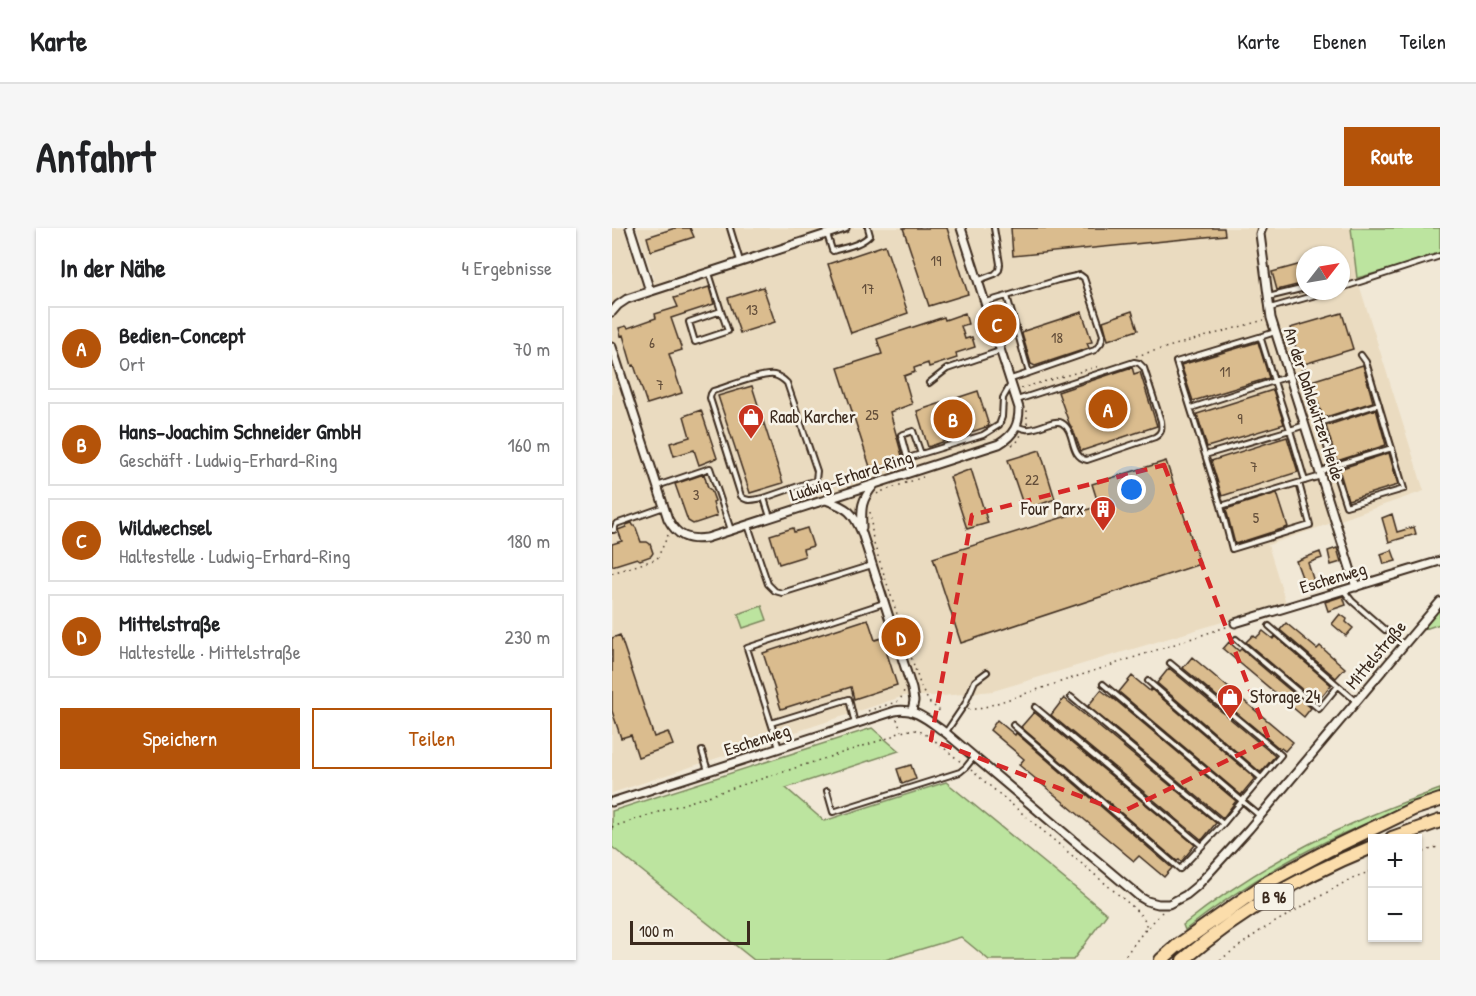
<!DOCTYPE html>
<html lang="de">
<head>
<meta charset="utf-8">
<style>
	body { margin:0; font-family:"Patrick Hand",sans-serif; background:#f6f6f6; color:#202124 }
	.controls { position:absolute; right:18px; bottom:18px; display:grid; overflow:hidden; border-radius:0px; box-shadow:0 2px 4px #0004 }
	.controls button { width:54px; height:54px; display:grid; place-items:center; padding:0; border:0; border-bottom:2px solid #e0e0e0; background:#fff; color:#202124; font:30px sans-serif }
	.compass { position:absolute; left:684px; top:18px; width:54px; height:54px; border-radius:50%; background:#fff; box-shadow:0 2px 4px #0004; rotate:59deg }
	.scale { position:absolute; left:18px; bottom:15px; width:120px; box-sizing:border-box; padding-left:6px; border:3px solid #3b2a1e; border-top:0; font-size:16px; line-height:21px; white-space:nowrap; color:#3b2a1e; -webkit-text-stroke:4px #f7f3e8; paint-order:stroke }
	.you { position:absolute; left:520px; top:262px; width:21px; height:21px; margin:-15px; border:4px solid #fff; border-radius:50%; background:#1a73e8; box-shadow:0 0 0 9px #1a73e833 }
	.badge { display:grid; place-items:center; width:39px; height:39px; border-radius:50%; background:#b45309; color:#fff; font-size:20px; font-weight:700 }
	.pin { position:absolute; translate:-50% -50%; border:3px solid #fff; box-shadow:0 2px 6px #0006 }
	.list { margin:0; padding:0; list-style:none }
	h2 { display:flex; justify-content:space-between; align-items:center; height:78px; margin:0; padding:0 24px; font-size:26px }
	h2 small { font-size:20px; font-weight:400; color:#757577 }
	.list li { display:grid; grid-template-columns:39px 1fr auto; gap:18px; align-items:center; box-sizing:border-box; height:84px; margin:0 12px 12px; padding:0 12px; border:2px solid #e0e0e0; border-radius:0px }
	.list b { display:block; font-size:22px; white-space:nowrap }
	.list p { margin:0; font-size:20px; white-space:nowrap; color:#757577 }
	.list em { font-size:20px; font-style:normal; color:#757577 }
	.actions { display:flex; gap:12px; padding:18px 24px }
	.actions a { flex:1; padding:14px 0; border:2px solid #b45309; border-radius:0px; text-align:center; font-size:21px; color:#b45309 }
	.actions .main { background:#b45309; color:#fff }
	.map { position:relative; flex:none; width:828px; height:732px; overflow:hidden; border-radius:0px }
	header { display:flex; align-items:center; gap:36px; box-sizing:border-box; height:84px; padding:0 30px; background:#fff; border-bottom:2px solid #e0e0e0 }
	header strong { font-size:28px }
	nav { display:flex; gap:33px; margin-inline-start:auto; font-size:21px }
	.intro { display:flex; align-items:center; justify-content:space-between; box-sizing:border-box; height:144px; padding:0 36px }
	h1 { margin:0; font-size:42px }
	.button { padding:15px 27px; border-radius:0px; background:#b45309; color:#fff; font-size:21px; font-weight:700 }
	main { display:flex; gap:36px; padding:0 36px }
	aside { flex:1; background:#fff; border-radius:0px; box-shadow:0 2px 4px #0004 }
	.map>svg:first-child { display:block }
	.built { fill:#eadbc0; fill-rule:evenodd }
	.green { fill:#bce49f; stroke:#7c875e; stroke-width:1.5 }
	.building { fill:#dabc8e; stroke:#3b2a1e; stroke-width:1.5 }
	.lines { fill:none; stroke-linecap:round; stroke-linejoin:round }
	.service-casing { stroke:#3b2a1e; stroke-width:8 }
	.minor-casing { stroke:#3b2a1e; stroke-width:11 }
	.trunk-casing { stroke:#3b2a1e; stroke-width:16 }
	.path { stroke:#3b2a1e; stroke-width:1.5; stroke-dasharray:1.5 4.5; stroke-linecap:butt }
	.service { stroke:#f7f3e8; stroke-width:4 }
	.minor { stroke:#f7f3e8; stroke-width:7 }
	.trunk { stroke:#fbddab; stroke-width:12 }
	.marked { fill:none; stroke:#d62828; stroke-width:4.5; stroke-dasharray:12 8; stroke-linejoin:round }
	.labels { text-anchor:middle; stroke-width:5; stroke-linejoin:round; paint-order:stroke }
	.number-label { font-size:15px; fill:#634e3a }
	.shield { fill:#f7f3e8; stroke:#73665b; stroke-width:1.5 }
	.shield-label { font-size:16px; font-weight:bold; fill:#3b2a1e }
	.street-label { font-size:18px; fill:#3b2a1e; stroke:#f7f3e8 }
	.poi-label { font-size:18px; fill:#3b2a1e; stroke:#f7f3e8; text-anchor:start }
</style>
</head>
<body>
<header>
<strong>Karte</strong>
<nav><a>Karte</a><a>Ebenen</a><a>Teilen</a></nav>
</header>
<div class="intro"><h1>Anfahrt</h1><a class="button">Route</a></div>
<main>
<aside>
<h2>In der Nähe<small>4 Ergebnisse</small></h2>
<ul class="list">
<li><span class="badge">A</span><div><b>Bedien-Concept</b><p>Ort</p></div><em>70 m</em></li>
<li><span class="badge">B</span><div><b>Hans-Joachim Schneider GmbH</b><p>Geschäft · Ludwig-Erhard-Ring</p></div><em>160 m</em></li>
<li><span class="badge">C</span><div><b>Wildwechsel</b><p>Haltestelle · Ludwig-Erhard-Ring</p></div><em>180 m</em></li>
<li><span class="badge">D</span><div><b>Mittelstraße</b><p>Haltestelle · Mittelstraße</p></div><em>230 m</em></li>
</ul>
<div class="actions"><a class="main">Speichern</a><a>Teilen</a></div>
</aside>
<div class="map">
<svg width="828" height="732" viewBox="0 0 828 732">
	<rect width="100%" height="100%" fill="#f1e8d6"/>
	<filter id="ink" filterUnits="userSpaceOnUse"><feTurbulence type="fractalNoise" baseFrequency=".0167" numOctaves="2"/><feDisplacementMap in="SourceGraphic" scale="12" xChannelSelector="R" yChannelSelector="G"/><feConvolveMatrix kernelMatrix="1 2 1 2 8 2 1 2 1" color-interpolation-filters="sRGB"/></filter>
	<g filter="url(#ink)">
		<path class="built" d="M0 0H12L30 56 42 51 25 0H739L745 50 812 263 656 317 674 375 381 463 330 468H292L0 565ZM693 27H729V63H693Z"/>
		<path class="green" d="M739 0H828V28L745 50Z
			M150 378 155 392 131 400 126 386Z
			M828 380V396L810 402Z
			M260 500 287 523 174 560 212 593 334 554 495 686 461 732H377L349 709 273 732H142L0 619V583Z
			M828 561V568C789 581 750 596 713 614 663 638 617 668 573 702L571 697C623 656 685 619 746 593 772 581 800 571 828 561Z"/>
		<path class="building" d="M63 0H78L82 9 39 23 35 9Z
			M291 0H335L356 66 317 78Z
			M399 0H612L613 7 401 28Z
			M273 17 296 85 239 105 216 36Z
			M693 35V55L665 62 660 44Z
			M97 59 102 76 59 90 70 122 57 126 70 165 35 176 22 137 20 138 11 107 9 108 7 100 14 98 16 100 44 90 43 86 66 79 62 70Z
			M151 59 163 94 128 105 116 70Z
			M520 83 526 102 496 112 491 93Z
			M470 84 480 114 475 115 477 120 423 138 419 136 410 106 412 103Z
			M353 85 356 96 349 98 353 111 360 109 363 119 344 125 345 130 317 139 316 135 302 140 303 144 292 148 300 176 278 184 292 235 260 245 226 140 270 126 265 111 332 89 333 92Z
			M730 85 741 121 689 137 678 100Z
			M646 114 657 150 581 173 569 137Z
			M751 137 761 174 711 190 699 153Z
			M520 139 522 146 528 144 545 198 469 223 461 202 457 195 446 164Z
			M140 158 171 255 138 265 106 168Z
			M661 162 672 196 595 219 585 186Z
			M366 163 377 198 316 219 305 183Z
			M764 181 774 217 725 233 714 198Z
			M89 182 105 230 87 237 82 222 62 228 58 215 78 209 72 188Z
			M675 209 686 244 610 268 599 233Z
			M428 222 443 271 413 282 396 232Z
			M777 225 786 257 736 272 727 241Z
			M554 233 588 336 349 415 321 330 487 278 480 256Z
			M359 241 376 295 355 301 338 249Z
			M92 246 96 260 99 262 103 273 101 274 105 288 81 296 76 293 63 256Z
			M665 265 676 299 623 316 614 281Z
			M780 286 785 304 802 299 804 306 777 314 770 290Z
			M20 295 21 297 24 300 29 314H35L38 316 41 325 39 328 28 332 25 330 0 338V316L10 313 6 302 14 299V297Z
			M181 300 182 304 195 300 201 318 191 321 193 328 167 336 158 307Z
			M725 320 729 334 719 337 716 323Z
			M780 322 784 333 772 336 769 326Z
			M708 324 710 330 696 335 703 357 694 360 684 333Z
			M731 368 734 377 716 383 713 374Z
			M728 386 735 391 734 394 741 400 734 408 720 396Z
			M256 391 263 412 270 410 285 457 242 471 239 459 169 481 151 425Z
			M674 395 705 421 708 418 733 440 724 450 668 402Z
			M651 403 661 411 663 408 719 457 705 474 634 414 641 407 644 410Z
			M8 407 42 509 56 504 61 517 26 529 19 507 9 510 0 483V410Z
			M617 414 627 423 629 421 699 480 692 489 611 421Z
			M580 429 681 514 673 523 669 520 668 521 571 440Z
			M557 440 663 528 650 543 648 544 545 455Z
			M520 448 538 463 539 461 643 550 629 567 507 464Z
			M489 462 501 471V470L624 573 611 590 476 478Z
			M452 470 604 595 590 612 439 487Z
			M422 484 583 617 569 634 567 632 565 633 409 499Z
			M385 492 403 507 404 505 560 640 552 649 527 628 522 633 407 537 412 531 378 502Z
			M299 537 304 551 290 556 285 541Z"/>
		<g class="lines">
			<g class="service-casing">
				<path id="service" d="M118 0 128 33
					M215 6 220 22 221 23C234 19 249 17 258 7L256 0
					M97 45 109 83 77 94 83 114 116 103 109 83
					M729 50H730
					M367 52 383 46 387 42 388 36 382 0
					M729 60 828 28
					M395 68 446 52 468 47 472 50 491 107 489 115 483 122 417 145
					M656 69 693 60
					M374 74 395 68 417 145 399 151
					M658 80 718 63
					M648 109 663 104
					M692 144 721 238 780 220
					M677 148 662 153 649 111 647 109 564 134 609 278 709 248
					M317 155 335 141 388 123
					M579 180 662 153 678 202 693 197
					M708 195 767 176
					M405 198C407 199 411 201 414 201 424 203 442 190 450 195 464 203 457 229 475 232L543 209C550 205 550 201 549 193L532 140 527 135 522 134 405 172
					M309 226 371 207 387 197 390 189 391 170 399 156
					M593 227 678 202 693 253
					M296 230 309 226 301 203 289 207 299 244
					M708 244 721 238 734 278 792 261 754 134 749 127
					M45 258 98 240 119 302
					M152 270C144 271 135 275 129 268L98 170 99 166 101 163C115 159 150 145 162 147 167 148 171 151 175 155L205 243 204 252 152 270 158 289
					M609 278 620 321 698 297 687 255
					M136 297 156 356 163 363 170 365 260 337
					M0 302H2L4 296 52 279
					M732 363 740 373 773 402
					M657 398 744 473
					M624 411 707 481 726 458
					M558 435 669 527
					M536 453 649 550
					M459 469 611 596
					M423 479 590 618
					M159 495 237 471 243 496
					M401 497 568 641 611 596 630 573 491 456
					M334 504 353 476 363 453 375 444
					M167 520 135 420 272 375
					M90 523 96 543
					M215 563 221 584 348 544 354 539 362 529
					M648 588 630 573 669 527"/>
			</g>
			<g class="minor-casing">
				<path id="minor" d="M18 0 38 63
					M650 0 648 6 659 90 744 359
					M0 84 6 77 15 71 233 0
					M0 119 56 291C65 308 76 313 95 310L387 216C402 207 407 197 407 180L349 0
					M214 272C236 280 241 284 250 305L300 461 302 473 300 483
					M250 299C249 280 249 272 262 257
					M623 395 828 333
					M0 574 283 483C303 479 318 494 334 505L528 669 535 673 546 676H557L574 667 585 658 637 601 828 374"/>
			</g>
			<g class="trunk-casing">
				<path id="trunk" d="M780 610 828 593
					M549 732 565 718 656 654 718 621 801 581 828 572
					M571 732C626 685 693 646 760 619"/>
			</g>
			<path class="path" d="M524 128 652 92
				M409 160 488 138
				M415 196V182
				M400 217 405 214 410 205
				M265 266 268 264 311 249
				M258 284 261 312
				M262 316 310 462 318 475 327 482 323 487
				M0 345 45 331 57 305
				M356 481H367L617 398
				M256 483 287 473 289 470 292 463
				M285 491 289 503
				M359 542 521 679 533 692 534 697 532 703 510 732
				M0 599 276 510C284 506 294 501 304 502 315 504 340 527 350 535
				M806 626 828 618
				M533 703 550 684
				M608 732 648 703 740 650 760 643"/>
			<use href="#service" class="service"/>
			<use href="#minor" class="minor"/>
			<use href="#trunk" class="trunk"/>
		</g>
	</g>
	<path class="marked" d="M552 237 657 512 510 584 319 512 360 287Z"/>
	<defs>
		<g id="shop-pin" transform="scale(1.35)"><path d="M0 17L-7.5 6A9.5 9.5 0 1 1 7.5 6Z" fill="#c8321e" stroke="#f7f3e8"/><path d="M-5-2.5h2.3a2.7 3.5 0 0 1 5.4 0H5L5.5 6h-11ZM-1.5-2.5h3a1.5 2.3 0 0 0-3 0Z" fill="#fff"/></g>
		<g id="building-pin" transform="scale(1.35)"><path d="M0 17L-7.5 6A9.5 9.5 0 1 1 7.5 6Z" fill="#c8321e" stroke="#f7f3e8"/><path d="M-4-6H4V6H1V3H-1V6H-4ZM-2.5-4.3h1.7v1.8h-1.7ZM.8-4.3h1.7v1.8H.8ZM-2.5-1h1.7V.8h-1.7ZM.8-1h1.7V.8H.8Z" fill="#fff"/></g>
	</defs>
	<g fill-rule="evenodd">
		<use href="#shop-pin" x="139" y="189"/>
		<use href="#building-pin" x="491" y="281"/>
		<use href="#shop-pin" x="618" y="469"/>
	</g>
	<g class="labels">
		<g class="number-label">
			<text x="324" y="38">19</text>
			<text x="256" y="66">17</text>
			<text x="140" y="87">13</text>
			<text x="445" y="115">18</text>
			<text x="40" y="120">6</text>
			<text x="613" y="149">11</text>
			<text x="48" y="162">7</text>
			<text x="260" y="192">25</text>
			<text x="628" y="196">9</text>
			<text x="642" y="244">7</text>
			<text x="420" y="257">22</text>
			<text x="84" y="272">3</text>
			<text x="644" y="295">5</text>
		</g>
		<rect class="shield" x="642.5" y="656" width="39" height="26" rx="4.5"/>
		<g class="shield-label">
			<text x="662" y="675">B 96</text>
		</g>
		<g class="street-label">
			<text transform="translate(702 176) rotate(72)" y="6">An der Dahlewitzer Heide</text>
			<text transform="translate(239 248) rotate(-18)" y="6">Ludwig-Erhard-Ring</text>
			<text transform="translate(721 350) rotate(-17)" y="6">Eschenweg</text>
			<text transform="translate(764 427) rotate(-50)" y="6">Mittelstraße</text>
			<text transform="translate(145 512) rotate(-18)" y="6">Eschenweg</text>
		</g>
		<g class="poi-label">
			<text x="158" y="195">Raab Karcher</text>
			<text x="472" y="287" text-anchor="end">Four Parx</text>
			<text x="638" y="475">Storage 24</text>
		</g>
	</g>
</svg>
<div class="controls">
<button>+</button>
<button>−</button>
</div>
<svg class="compass" viewBox="-18 -18 36 36"><path d="M0-13l5 13h-10z" fill="#e53935"/><path d="M0 13l5-13h-10z" fill="#757577"/></svg>
<div class="scale">100 m</div>
<div class="you"></div>
<div class="pin badge" style="left:496px;top:181px">A</div>
<div class="pin badge" style="left:341px;top:191px">B</div>
<div class="pin badge" style="left:385px;top:96px">C</div>
<div class="pin badge" style="left:289px;top:409px">D</div>
</div>
</main>
</body>
</html>
